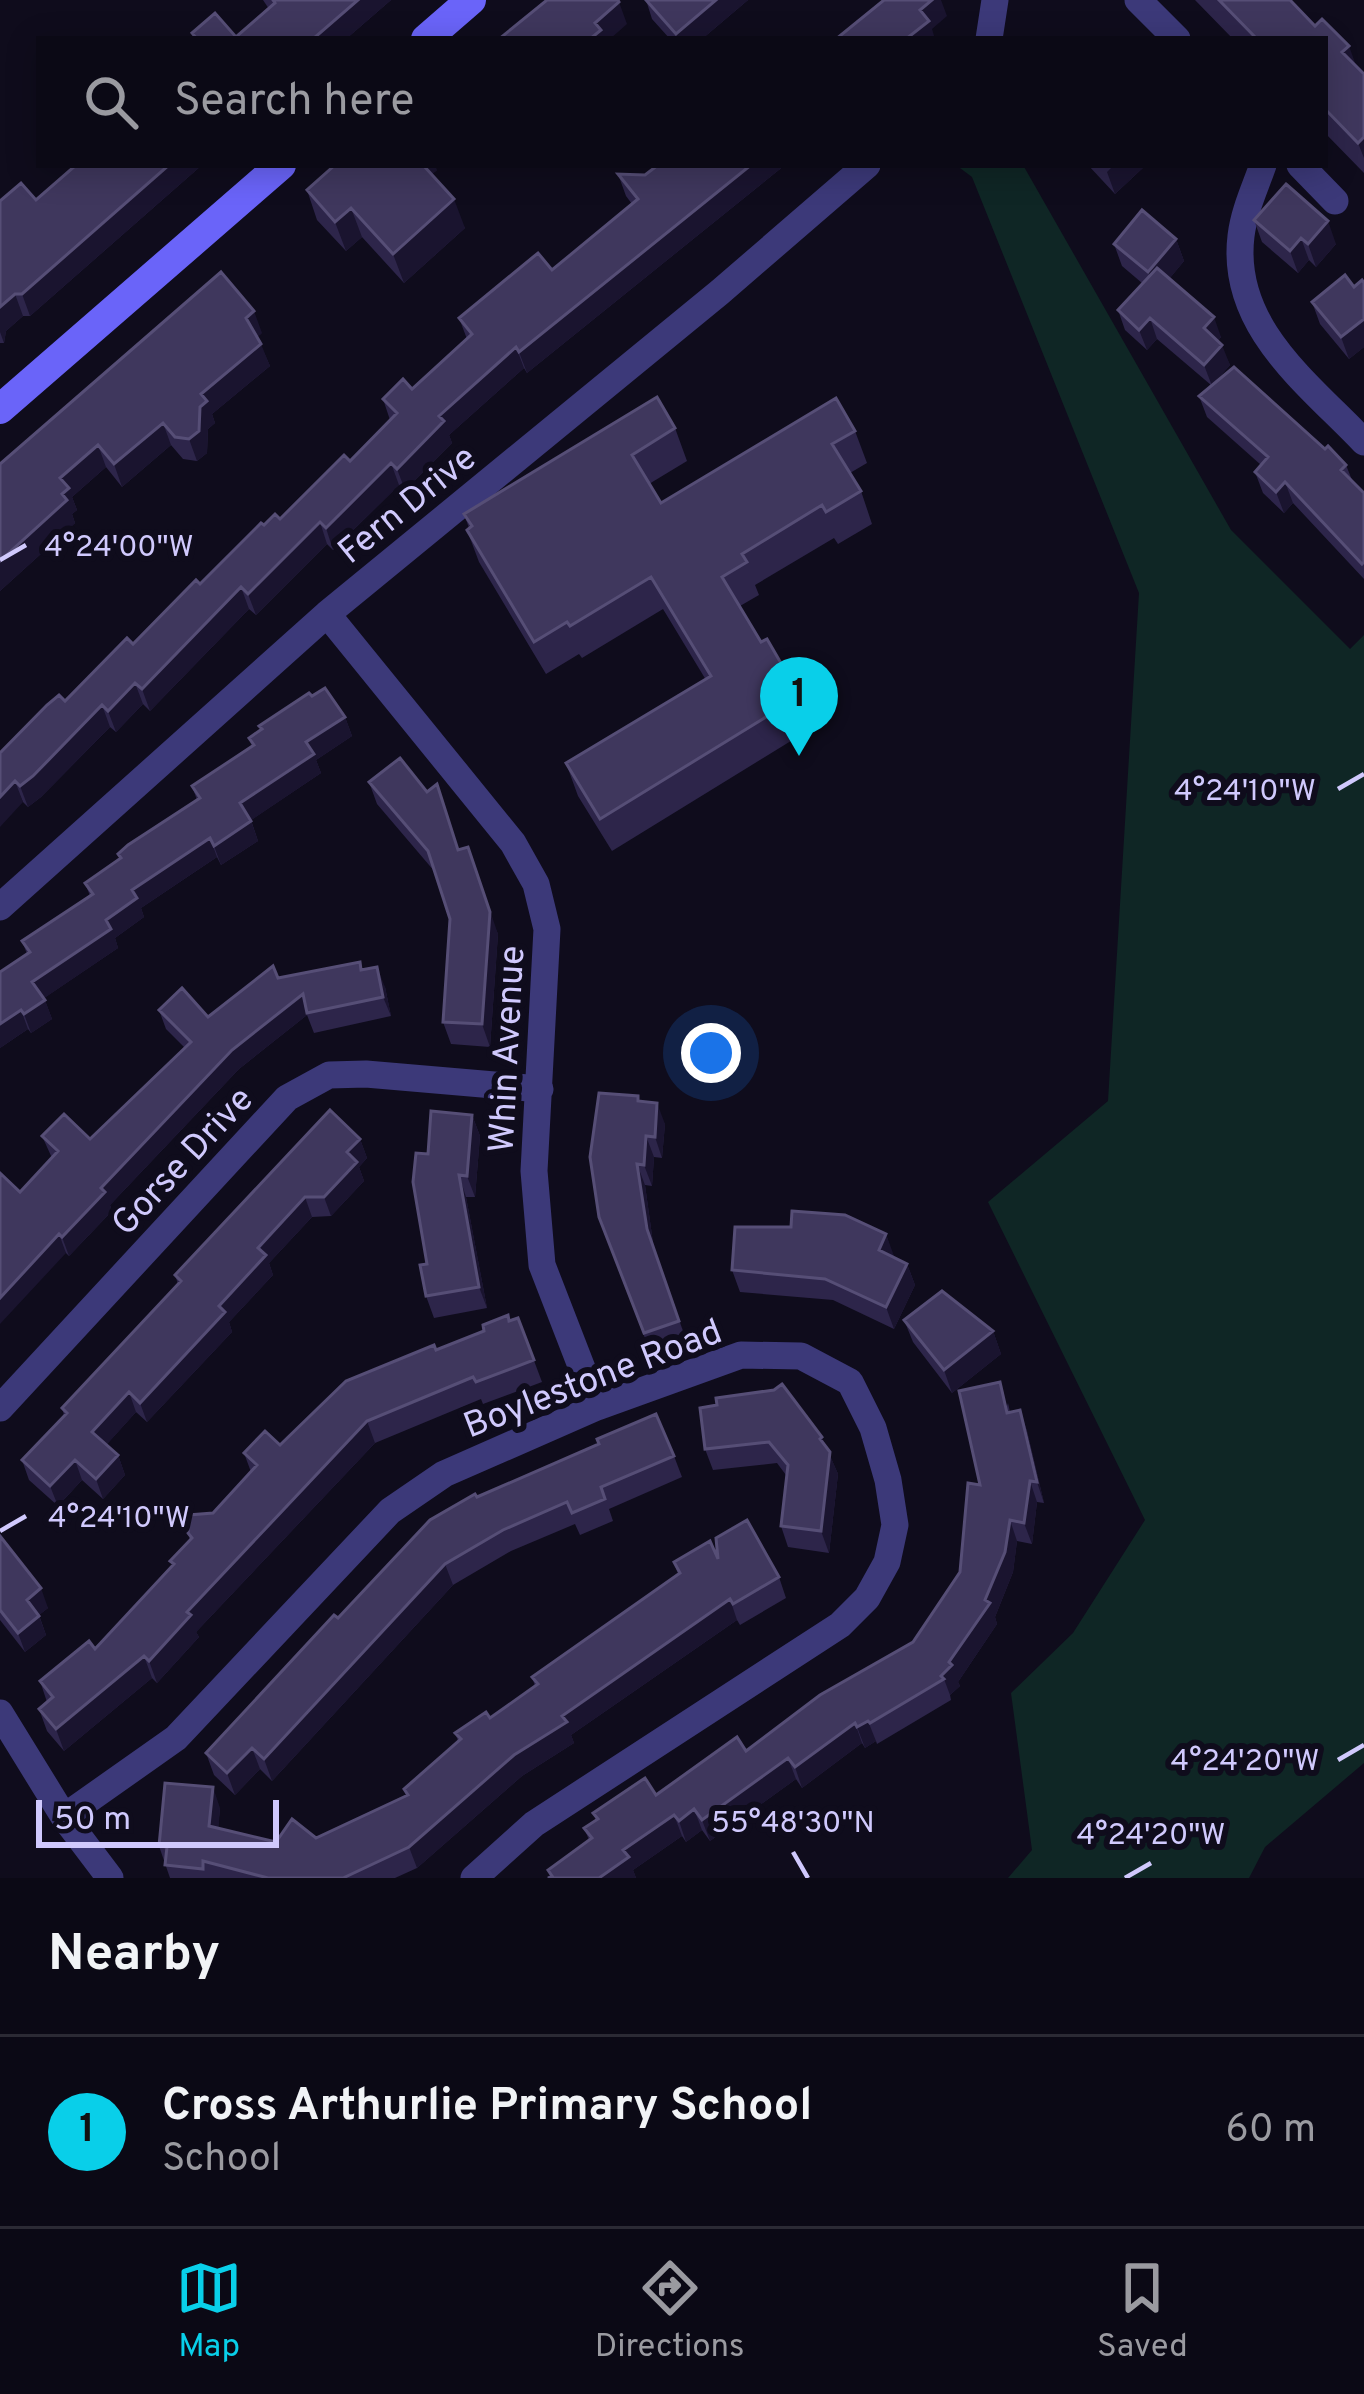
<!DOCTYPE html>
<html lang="en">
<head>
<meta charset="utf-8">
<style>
	body { margin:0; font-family:Overpass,sans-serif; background:#14121e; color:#f1f3f6 }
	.scale { position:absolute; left:36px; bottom:30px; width:243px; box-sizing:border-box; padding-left:12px; border:6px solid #d0c9fd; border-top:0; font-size:33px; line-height:42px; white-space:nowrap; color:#d0c9fd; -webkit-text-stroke:9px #0f0c1c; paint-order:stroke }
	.you { position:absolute; left:711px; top:1053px; width:42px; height:42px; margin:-30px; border:9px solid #fff; border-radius:50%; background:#1a73e8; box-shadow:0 0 0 18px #1a73e833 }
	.badge { display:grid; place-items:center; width:78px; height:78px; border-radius:50%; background:#09cfe9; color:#111; font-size:39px; font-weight:700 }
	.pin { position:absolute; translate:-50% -99px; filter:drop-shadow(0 3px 6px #0008) }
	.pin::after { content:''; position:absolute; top:63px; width:42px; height:36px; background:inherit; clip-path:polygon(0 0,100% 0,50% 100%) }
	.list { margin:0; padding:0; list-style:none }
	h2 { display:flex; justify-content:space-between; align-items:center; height:156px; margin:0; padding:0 48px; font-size:51px }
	h2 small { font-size:39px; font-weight:400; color:#9a9aa0 }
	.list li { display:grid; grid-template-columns:78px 1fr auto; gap:36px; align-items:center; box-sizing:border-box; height:192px; padding:0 48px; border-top:3px solid #2b2a34 }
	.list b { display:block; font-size:45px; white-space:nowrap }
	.list p { margin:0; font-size:39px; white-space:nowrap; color:#9a9aa0 }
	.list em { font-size:39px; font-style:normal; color:#9a9aa0 }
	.icon { flex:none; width:66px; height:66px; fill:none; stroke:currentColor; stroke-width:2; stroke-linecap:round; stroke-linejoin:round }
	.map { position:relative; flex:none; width:1364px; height:1878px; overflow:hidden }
	.search { position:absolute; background:#0b0915; box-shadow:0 6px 30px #0003; left:36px; right:36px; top:36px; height:132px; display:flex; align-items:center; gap:30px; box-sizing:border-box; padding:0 42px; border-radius:0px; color:#9a9aa0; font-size:45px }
	.sheet { height:348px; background:#0b0915 }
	nav { display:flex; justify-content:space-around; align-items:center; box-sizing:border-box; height:168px; border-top:3px solid #2b2a34; background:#0b0915; font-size:33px; color:#9a9aa0 }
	nav a { display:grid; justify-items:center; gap:6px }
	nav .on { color:#09cfe9 }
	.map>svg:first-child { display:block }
	.green { fill:#0f2625 }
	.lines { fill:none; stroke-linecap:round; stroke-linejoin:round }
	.minor { stroke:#3c3979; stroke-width:27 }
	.secondary { stroke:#6a64f9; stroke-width:30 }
	.wall { fill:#2d254a }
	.shaded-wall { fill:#1a142f }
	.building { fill:#3f375d; stroke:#564e76; stroke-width:3 }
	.ticks { fill:none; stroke:#d0c9fd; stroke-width:4.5 }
	.labels { text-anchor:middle; stroke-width:12; stroke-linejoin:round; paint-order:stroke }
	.street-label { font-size:36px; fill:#d0c9fd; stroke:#0f0c1c }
	.ticks-label { font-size:30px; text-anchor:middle; fill:#d0c9fd; stroke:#0f0c1c; stroke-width:12; stroke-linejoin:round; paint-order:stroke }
</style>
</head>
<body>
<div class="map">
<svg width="1364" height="1878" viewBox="0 0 1364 1878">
	<rect width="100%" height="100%" fill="#0f0c1c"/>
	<path class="green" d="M956 165H1023L1231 530 1350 649 1364 635V1763L1265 1847 1249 1878H1008L1032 1850 1011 1693 1073 1633 1145 1520 988 1202 1108 1101 1139 593 972 177Z"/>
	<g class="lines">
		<path class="minor" d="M1138 0 1177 39
			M989 39 995 0
			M1263 165C1255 188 1244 211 1241 236 1230 327 1308 383 1364 442
			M1300 165 1335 201
			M327 614 513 843 536 884 547 929 534 1171 542 1265 597 1407
			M0 907 327 614 720 292 867 165
			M0 1408 287 1098 329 1075 366 1074 540 1089
			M0 1713 64 1817 110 1878
			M64 1817 176 1738 390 1511 444 1474 597 1407 741 1355 801 1356 850 1382 873 1428 888 1480 895 1525 887 1562 867 1598 840 1625 534 1824 474 1878"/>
		<path class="secondary" d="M426 39 471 0
			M0 409 281 165"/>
	</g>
	<path class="wall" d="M263 0H391L346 39H194L192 33 236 37 269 9Z
		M646 0H748L702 39H670L652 19Z
		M1195 0H1290L1364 74V173L1325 133V39H1233Z
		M76 165H202L30 316H23L6 331 4 343H0V201L36 200Z
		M658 165H785L527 373 524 368 449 435 452 443 405 490 399 485 333 550 327 544 256 615 249 609 150 711 143 704 116 732 110 727 41 797 28 807 23 802 0 753 65 701 133 644 264 525 280 519 350 461 390 420 383 399 412 389 467 339 459 318 552 270 632 204 626 196 618 174 645 175Z
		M1088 165H1146L1115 194Z
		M437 170 432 174 465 228 404 283 362 237 346 251 317 220 307 190Z
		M1254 220 1336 244 1316 267 1309 260 1298 273 1262 242Z
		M1176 239 1184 261 1169 279 1221 337 1218 341 1230 365 1214 383 1325 449 1346 465 1352 480 1364 493V579L1293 503 1284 513 1263 493 1255 472 1261 465 1207 417 1199 396 1211 385 1157 339 1147 350 1125 330 1118 310 1142 283 1122 266 1114 244Z
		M1364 283V347L1349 359 1320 324 1312 302Z
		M262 333 257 337 270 366 212 414 215 423 208 429 207 453 197 461 183 459 171 445 122 487 106 467 72 497 77 510 72 514 75 523 0 591V464Z
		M675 428 687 461 649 484 661 503 855 431 867 463 850 473 861 491 872 524 838 544 834 538 755 585 759 595 740 606 761 642 800 696 812 728 612 851 578 796 566 763 706 680 663 609 582 658 579 654 546 674 479 562 467 530 469 528 464 514Z
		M312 696 345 717 352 736 316 760 321 773 251 820 258 841 221 865 217 857 141 908 144 917 115 938 118 948 44 998 52 1019 31 1033 28 1029 0 1048 27 954 22 941 90 896 85 883 120 859 118 854 197 800 192 786 252 747 249 738 261 730 259 726Z
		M369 782 459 850 498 934 490 1047 451 1044 443 1022 450 919 435 872 377 804Z
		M363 970 385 987 391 1016 314 1033 307 1015 239 1069 110 1205 112 1211 69 1256 66 1253 20 1192 52 1158 42 1136 90 1139 185 1048 166 1029 159 1010 208 1017 278 978Z
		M640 1101 665 1124 662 1158 654 1157 652 1186 645 1185 654 1250 687 1342 651 1354 599 1217Z
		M472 1115 480 1136 475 1197H466L487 1308 434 1318 426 1296 428 1154Z
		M360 1139 367 1158 359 1167 364 1181 331 1216 312 1217 269 1263 273 1275 229 1322 232 1332 147 1422 136 1412 106 1445 118 1455 125 1475 103 1499 82 1480 58 1506 29 1480 22 1460 64 1415 62 1408 178 1284 175 1275Z
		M886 1234 893 1257 907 1264 915 1285 894 1329 833 1300 740 1292 732 1270Z
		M518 1318 542 1382 483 1404 481 1399 375 1443 196 1632 199 1637 157 1683 152 1678 64 1751 47 1731 39 1709 47 1702 40 1681 95 1649 172 1566 170 1561 190 1540 188 1533 213 1513 251 1472 244 1453 280 1445 436 1350Z
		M904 1320 993 1331 1001 1354 952 1393 913 1342Z
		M1008 1403 1010 1412 1020 1410 1027 1431 1044 1503 1037 1502 1032 1544 1017 1541 1013 1572 995 1617 997 1624 958 1682 960 1686 950 1695 951 1700 877 1744 876 1741 865 1748 862 1743 802 1788 796 1779 710 1841 702 1830 686 1842 682 1836 633 1870 636 1878H548L550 1877 548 1870 589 1840 584 1828 596 1820 593 1813 656 1795 746 1751 913 1642 960 1572 980 1485Z
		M717 1405 826 1447 838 1474 829 1553 788 1547 781 1526 786 1475 777 1463 713 1470 705 1449Z
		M674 1456 682 1477 609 1509 613 1521 580 1535 575 1524 511 1551 453 1585 272 1781 260 1769 235 1795 214 1775 206 1753 338 1618 477 1497Z
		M0 1536 48 1608 39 1615 46 1635 25 1652 0 1620Z
		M718 1559 779 1577 786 1598 740 1625 737 1620 571 1735 574 1743 522 1776 417 1868 395 1878H170L159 1846 220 1808 218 1828 276 1842 316 1838 406 1796 404 1789 458 1741 455 1733 490 1718 535 1686 532 1677 678 1574 674 1562Z"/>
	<path class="shaded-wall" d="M358 0H391L346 39H313Z
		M716 0H748L702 39H678L676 34Z
		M932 0H941L947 16 932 29 935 39H906L920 10Z
		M619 2 627 24 610 39H590L595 23Z
		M1349 46 1363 85 1342 52Z
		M1364 137V158L1358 143Z
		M169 165H202L30 316 22 294Z
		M417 165H435L437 170 423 182Z
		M751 165H785L527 373 519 352Z
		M1114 165H1146L1115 194 1107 172Z
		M454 199 465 228 404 283 393 254Z
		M351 208 362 237 346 251 335 222Z
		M1328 221 1336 244 1316 267 1308 244Z
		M1301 238 1309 260 1298 273 1290 251Z
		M1176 239 1184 261 1156 295 1148 272Z
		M15 294 23 316 6 331 4 343 0 332V307Z
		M254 311 262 333 254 340 246 318Z
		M1214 317 1221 337 1212 348 1204 328Z
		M1150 318 1157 339 1147 350 1139 330Z
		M1364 319V347L1349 359 1341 337Z
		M261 344 270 366 212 414 215 423 208 429 207 453 197 461 189 439 201 394Z
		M1222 345 1230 365 1212 386 1204 365Z
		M516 347 524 368 449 435 452 443 405 490 397 469 439 416Z
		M163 423 171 445 122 487 114 464Z
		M98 445 106 467 72 497 77 510 72 514 75 523 0 591V561L62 494 60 478Z
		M391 463 399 485 333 550 326 528Z
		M1285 482 1293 503 1284 513 1276 492Z
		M320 522 327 544 256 615 248 594Z
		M241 587 249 609 150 711 142 689Z
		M135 683 143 704 116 732 108 711Z
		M102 705 110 727 41 797 28 807 20 786Z
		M345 717 352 736 316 760 321 773 247 823 240 803 306 742Z
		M15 781 23 802 0 827V797Z
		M251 821 258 841 221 865 214 846Z
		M210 838 217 857 141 908 144 917 115 938 118 948 40 1001 32 982 106 920 132 890Z
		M468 847 498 934 490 1047 482 1024Z
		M377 967 385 987 391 1016 383 997Z
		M303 994 307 1015 239 1069 110 1205 112 1211 69 1256 62 1237 101 1188 232 1050Z
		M45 1000 52 1019 31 1033 24 1014Z
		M21 1010 28 1029 0 1048V1024Z
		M657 1103 665 1124 662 1158 655 1137Z
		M472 1115 480 1136 475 1197 467 1176Z
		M646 1136 654 1157 652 1186 644 1165Z
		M360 1139 367 1158 359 1167 364 1181 331 1216 324 1197 347 1152Z
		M637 1164 645 1185 654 1250 687 1342 647 1229Z
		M459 1175 466 1197 487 1308 479 1287Z
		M305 1197 312 1217 269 1263 273 1275 229 1322 232 1332 147 1422 140 1403 219 1306 258 1248Z
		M59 1234 66 1253 0 1324V1298Z
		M886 1234 894 1256 887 1271 879 1250Z
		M907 1264 915 1285 894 1329 886 1307Z
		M993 1331 1001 1354 952 1393 944 1370Z
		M129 1392 136 1412 100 1452 92 1432Z
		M1020 1410 1027 1431 1044 1503 1037 1482Z
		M367 1421 375 1443 196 1632 199 1637 157 1683 149 1661 187 1612Z
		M822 1437 838 1474 829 1553 821 1531 820 1439Z
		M118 1455 125 1475 103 1499 96 1479Z
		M75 1460 82 1480 58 1506 50 1486Z
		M1030 1481 1037 1502 1032 1544 1024 1523Z
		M1010 1520 1017 1541 1013 1572 995 1617 997 1624 958 1682 960 1686 950 1695 944 1679 941 1676 949 1662Z
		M445 1564 453 1585 272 1781 264 1759Z
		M41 1588 48 1608 34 1619 27 1600Z
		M730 1599 737 1620 571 1735 574 1743 522 1776 417 1868 409 1847 514 1755 562 1716Z
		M39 1616 46 1635 25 1652 18 1633Z
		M144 1656 152 1678 64 1751 56 1729Z
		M868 1721 876 1741 865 1748 857 1727Z
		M855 1723 862 1743 802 1788 795 1767Z
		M252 1748 260 1769 235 1795 227 1773Z
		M788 1758 796 1779 710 1841 702 1820Z
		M213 1787 220 1808 217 1847 209 1826Z
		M694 1809 702 1830 686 1842 679 1821Z
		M674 1815 682 1836 633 1870 636 1878H599L623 1850Z"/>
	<path class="building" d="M273 0H358L313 39H197L192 33 215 13 236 37 275 3Z
		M547 0H618L619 2 595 23 601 30 590 39H499Z
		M646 0H716L676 34Z
		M884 0H932L920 10 929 21 906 39H836Z
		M1219 0H1290L1315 26 1322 19 1349 46 1342 52 1364 74V137L1358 143 1325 109V39H1257Z
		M76 165H169L22 294H15L0 307V201L21 183 36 200Z
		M335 165H423L454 199 393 254 351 208 335 222 307 190Z
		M658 165H751L519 352 516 347 439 416 444 421 397 469 391 463 326 528 320 522 248 594 241 587 142 689 135 683 108 711 102 705 33 776 20 786 15 781 0 797V753L47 705 59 695 65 701 127 638 133 644 196 580 200 584 261 523 264 525 275 514 280 519 344 455 350 461 397 413 383 399 403 379 412 389 472 334 459 318 538 253 552 270 638 199 618 174 645 175Z
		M1286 184 1328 221 1308 244 1301 238 1290 251 1254 220Z
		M1142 210 1176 239 1148 272 1114 244Z
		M1157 268 1214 317 1204 328 1222 345 1204 365 1150 318 1139 330 1118 310Z
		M221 272 254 311 246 318 261 344 201 394 207 401 200 407 199 431 189 439 175 437 163 423 114 464 98 445 60 478 69 488 62 494 67 500 0 561V464Z
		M1345 275 1354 287 1362 280 1364 283V319L1341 337 1312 302Z
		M1234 367 1325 449 1328 446 1346 465 1341 470 1364 493V562L1362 564 1285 482 1276 492 1255 472 1268 457 1199 396Z
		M657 397 675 428 632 455 661 503 836 398 855 431 832 444 861 491 826 512 822 505 742 554 747 562 722 577 761 642 767 639 800 696 600 819 566 763 711 676 651 577 570 626 567 622 534 642 467 530 472 526 464 514Z
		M325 688 345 717 306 742 314 754 240 803 251 821 214 846 210 838 132 890 137 898 106 920 111 929 32 982 45 1000 24 1014 21 1010 0 1024V972L30 952 22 941 93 894 85 883 121 858 118 854 128 845 200 798 192 786 254 745 249 738 262 729 259 726 309 693 312 696Z
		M400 758 427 792 437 784 458 850 468 847 490 912 482 1024 443 1022 450 919 428 851 369 782Z
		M360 962 361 970 377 967 383 997 307 1013 303 994 232 1050 101 1188 105 1192 62 1237 59 1234 0 1298V1173L20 1192 58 1151 42 1136 64 1114 90 1139 191 1042 159 1010 182 988 208 1017 273 966 278 978Z
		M599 1093 638 1096V1101L657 1103 655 1137 646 1136 644 1165 637 1164 647 1229 679 1321 644 1333 599 1217 590 1157Z
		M330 1110 360 1139 347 1152 357 1162 324 1197H305L258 1248 266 1255 219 1306 225 1312 140 1403 129 1392 92 1432 118 1455 96 1479 75 1460 50 1486 22 1460 67 1413 62 1408 181 1281 175 1275Z
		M431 1111 472 1115 467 1176 459 1175 479 1287 426 1296 420 1265 427 1264 413 1182 416 1153 428 1154Z
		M792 1211 845 1215 886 1234 879 1250 907 1264 886 1307 825 1279 732 1270 735 1227H791Z
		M942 1291 993 1331 944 1370 904 1320Z
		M508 1315 509 1321 518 1318 534 1360 476 1382 473 1377 367 1421 187 1612 191 1615 149 1661 144 1656 56 1729 39 1709 53 1697 40 1681 89 1641 95 1649 174 1564 170 1561 192 1538 188 1533 189 1515 213 1513 257 1465 244 1453 265 1431 280 1445 346 1381 434 1345 436 1350 484 1331 483 1325Z
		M1000 1382 1007 1413 1020 1410 1037 1482 1030 1481 1024 1523 1010 1520 1005 1552 985 1600 990 1603 949 1662 952 1665 941 1676 944 1679 870 1723 868 1721 857 1727 855 1723 795 1767 788 1758 702 1820 694 1809 679 1821 674 1815 623 1850 629 1857 599 1878H548L552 1876 548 1870 592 1838 584 1828 598 1819 593 1813 645 1778 656 1795 737 1737 746 1751 820 1695 913 1642 960 1572 968 1483 980 1485 959 1391Z
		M782 1384 822 1437 820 1439 830 1452 821 1531 781 1526 788 1465 769 1442 705 1449 700 1408 717 1405 716 1398 774 1390Z
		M656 1414 674 1456 601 1487 605 1499 572 1513 567 1502 503 1530 445 1564 264 1759 252 1748 227 1773 206 1753 334 1615 338 1618 430 1520 475 1494 477 1497 599 1444 597 1439Z
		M747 1520 779 1577 733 1604 730 1599 562 1716 567 1722 514 1755 409 1847 343 1878H268L203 1861V1869L165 1865 167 1847 159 1846 165 1783 213 1787 209 1826 276 1842 292 1819 316 1838 408 1795 404 1789 461 1739 455 1733 486 1712 490 1718 538 1684 532 1677 680 1573 674 1562 710 1541 718 1559 716 1538Z
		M0 1536 41 1588 27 1600 39 1616 18 1633 0 1610Z"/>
	<path class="ticks" d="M0 560 26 545M1338 789 1364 774M0 1531 26 1516M1338 1760 1364 1745M793 1852 808 1878M1125 1878 1151 1863"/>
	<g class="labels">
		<g class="street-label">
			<text transform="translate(406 503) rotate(-39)" y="13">Fern Drive</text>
			<text transform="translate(505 1049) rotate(-87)" y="13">Whin Avenue</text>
			<text transform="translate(181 1160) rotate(-47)" y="13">Gorse Drive</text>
			<text transform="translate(592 1377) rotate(-21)" y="13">Boylestone Road</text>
		</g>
	</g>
	<g class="ticks-label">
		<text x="119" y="556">4°24'00"W</text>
		<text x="1245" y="800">4°24'10"W</text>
		<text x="119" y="1527">4°24'10"W</text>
		<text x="1245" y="1770">4°24'20"W</text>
		<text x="793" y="1832">55°48'30"N</text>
		<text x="1151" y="1844">4°24'20"W</text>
	</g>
</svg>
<div class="scale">50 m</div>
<div class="you"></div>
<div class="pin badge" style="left:799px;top:756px">1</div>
<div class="search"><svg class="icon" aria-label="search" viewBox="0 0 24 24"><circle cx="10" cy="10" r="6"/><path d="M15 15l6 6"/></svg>Search here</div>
</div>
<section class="sheet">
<h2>Nearby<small></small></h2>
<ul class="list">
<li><span class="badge">1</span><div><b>Cross Arthurlie Primary School</b><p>School</p></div><em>60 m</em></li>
</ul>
</section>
<nav>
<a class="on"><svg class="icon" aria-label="map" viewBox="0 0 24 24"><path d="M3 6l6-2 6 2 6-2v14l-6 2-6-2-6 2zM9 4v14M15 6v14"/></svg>Map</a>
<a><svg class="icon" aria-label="directions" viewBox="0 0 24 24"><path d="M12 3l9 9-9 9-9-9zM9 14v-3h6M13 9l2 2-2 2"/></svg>Directions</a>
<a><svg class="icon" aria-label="saved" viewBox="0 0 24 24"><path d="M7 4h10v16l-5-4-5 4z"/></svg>Saved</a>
</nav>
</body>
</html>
